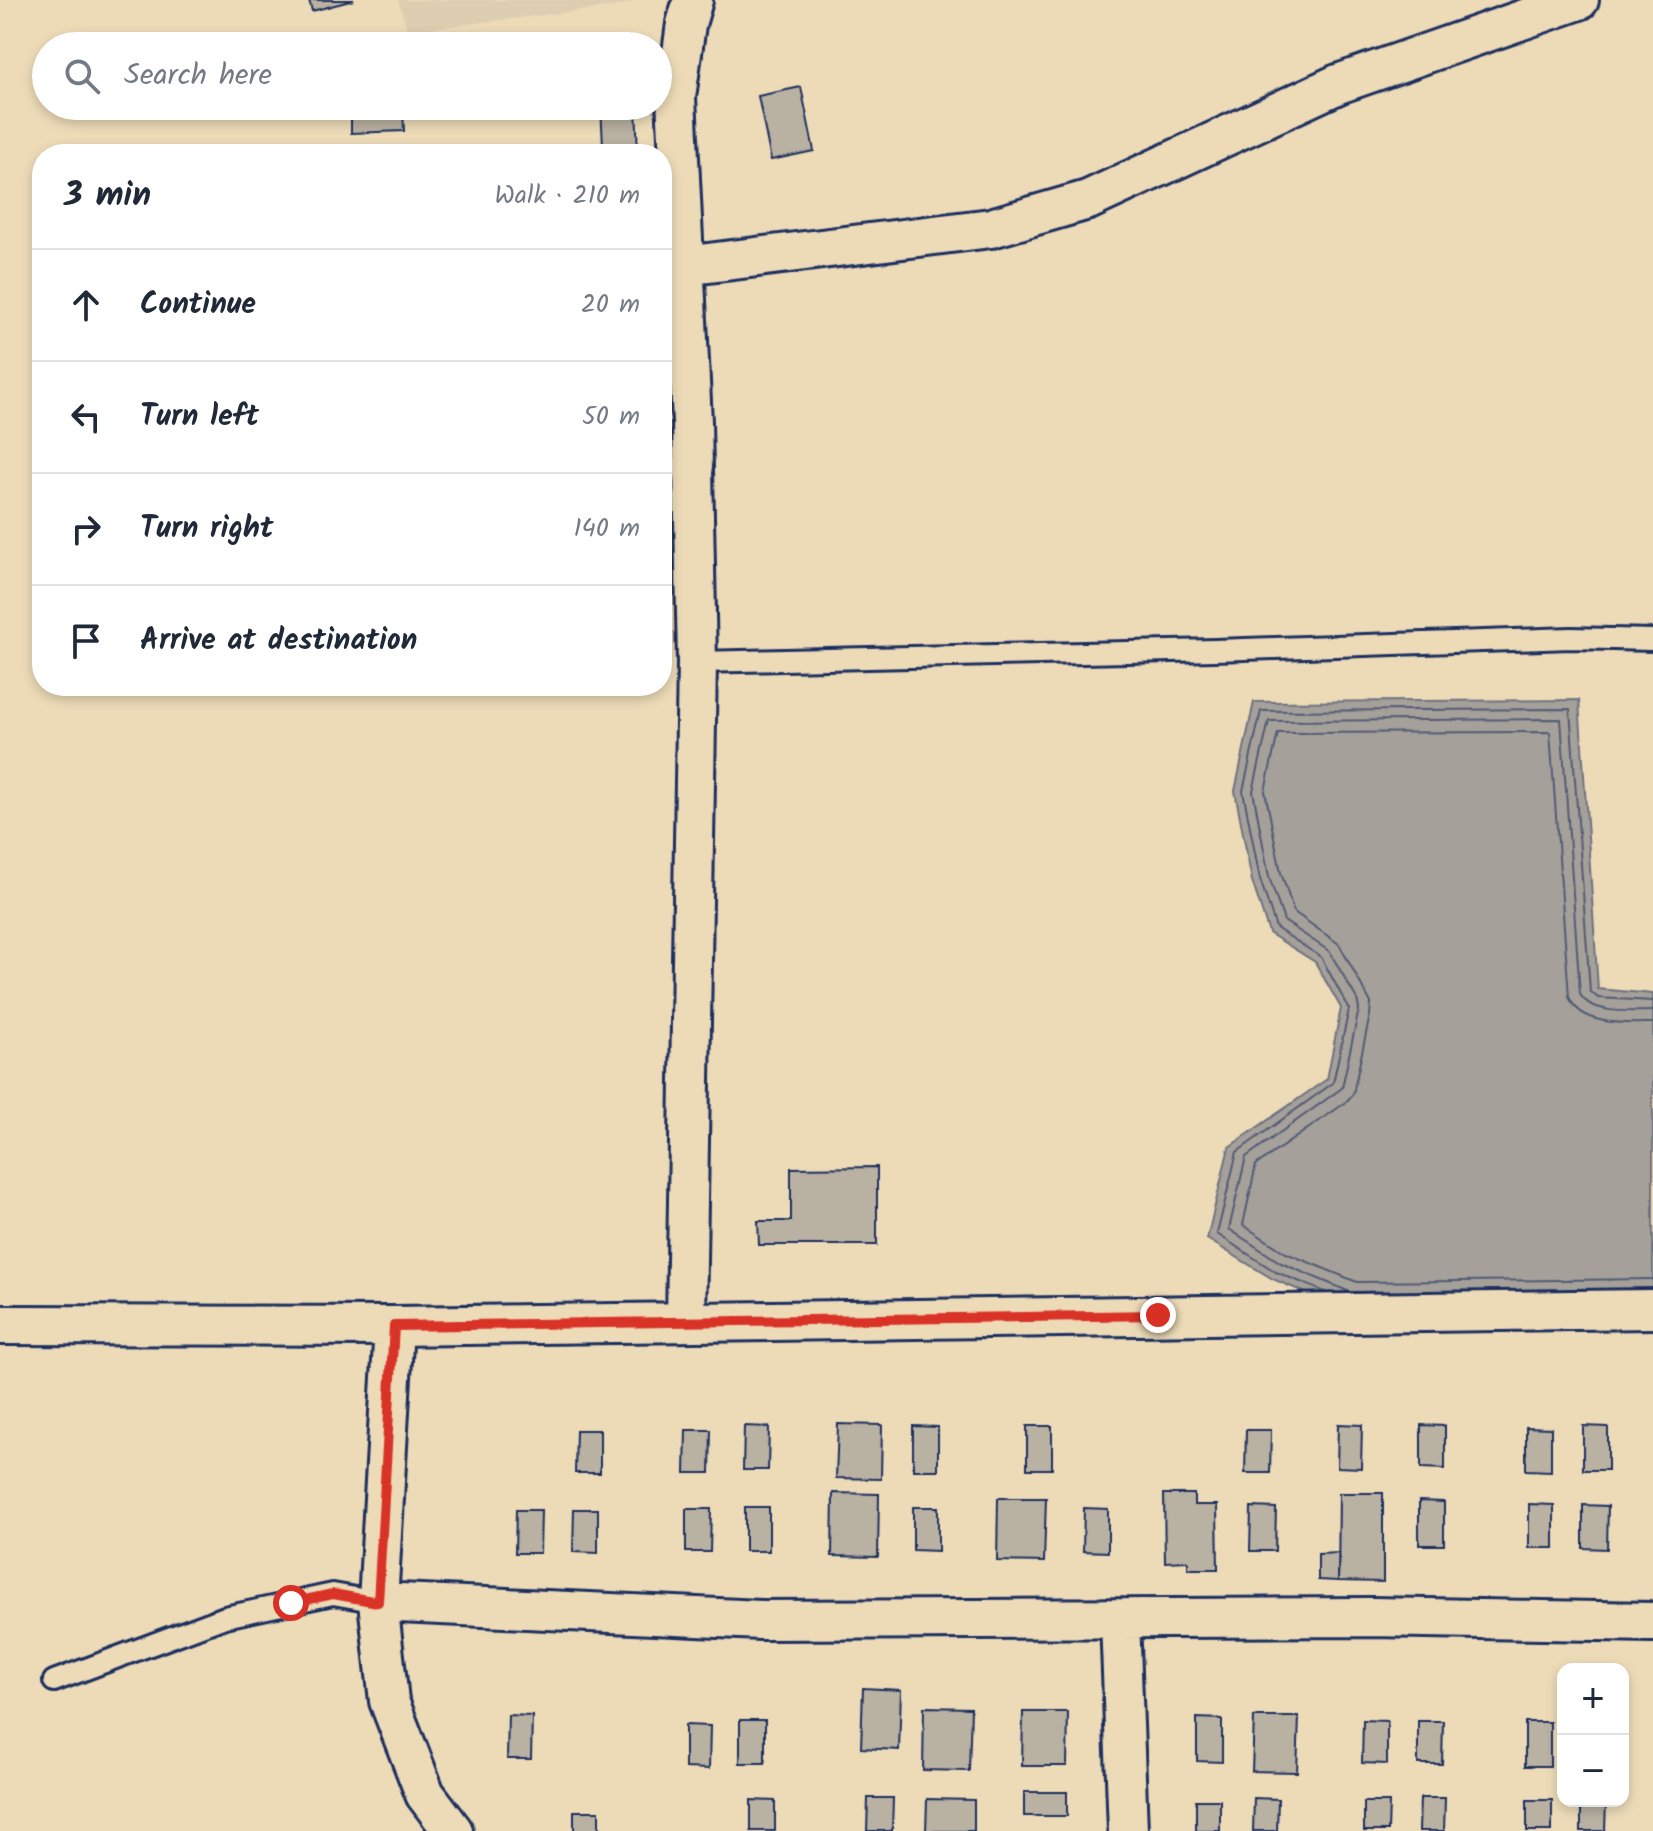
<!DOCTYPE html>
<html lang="en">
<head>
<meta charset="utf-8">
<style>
	body { margin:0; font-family:Kalam,sans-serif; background:#f2f2f3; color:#1f2937 }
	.controls { position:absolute; right:24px; bottom:24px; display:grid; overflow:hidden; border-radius:16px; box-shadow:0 4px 12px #0003 }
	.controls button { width:72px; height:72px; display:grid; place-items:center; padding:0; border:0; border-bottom:2px solid #e0e1e3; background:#fff; color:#1f2937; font:40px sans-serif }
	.stop { position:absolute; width:24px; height:24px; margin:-18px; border:6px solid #d93025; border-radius:50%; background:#fff }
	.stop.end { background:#d93025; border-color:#fff; box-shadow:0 2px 8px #0008 }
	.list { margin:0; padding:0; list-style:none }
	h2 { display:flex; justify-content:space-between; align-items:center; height:104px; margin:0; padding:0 32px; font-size:34px }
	h2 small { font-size:26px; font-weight:400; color:#747a83 }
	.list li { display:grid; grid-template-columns:52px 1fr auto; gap:24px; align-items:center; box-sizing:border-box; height:112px; padding:0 32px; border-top:2px solid #e0e1e3 }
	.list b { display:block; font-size:30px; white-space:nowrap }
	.list em { font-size:26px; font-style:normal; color:#747a83 }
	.icon { flex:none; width:44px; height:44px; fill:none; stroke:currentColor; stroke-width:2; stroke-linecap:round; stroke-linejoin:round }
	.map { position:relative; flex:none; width:1653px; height:1831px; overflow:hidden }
	.search { position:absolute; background:#fff; box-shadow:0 4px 12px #0003; left:32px; top:32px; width:640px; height:88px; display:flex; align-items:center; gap:20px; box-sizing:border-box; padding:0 28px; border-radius:44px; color:#747a83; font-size:30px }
	.panel { position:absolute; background:#fff; box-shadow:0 4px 12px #0003; left:32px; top:144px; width:640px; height:552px; border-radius:32px }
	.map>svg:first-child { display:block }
	.built { fill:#ddceb1 }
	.water { fill:#a5a099; stroke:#6e7381; stroke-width:2 }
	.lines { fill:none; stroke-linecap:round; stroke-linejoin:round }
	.shore { stroke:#525c76; stroke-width:2 }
	.building { fill:#b9b1a2; stroke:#1b2f5e; stroke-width:2 }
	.lane-casing { stroke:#1b2f5e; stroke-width:26 }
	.street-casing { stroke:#1b2f5e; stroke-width:44 }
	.lane { stroke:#eddbb8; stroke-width:20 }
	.street { stroke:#eddbb8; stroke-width:38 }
	.route { stroke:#d93025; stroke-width:10 }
</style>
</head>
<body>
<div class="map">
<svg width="1653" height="1831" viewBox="0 0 1653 1831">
	<rect width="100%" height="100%" fill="#eddbb8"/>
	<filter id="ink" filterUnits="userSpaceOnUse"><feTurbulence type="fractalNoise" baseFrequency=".0125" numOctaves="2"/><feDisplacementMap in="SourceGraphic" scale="16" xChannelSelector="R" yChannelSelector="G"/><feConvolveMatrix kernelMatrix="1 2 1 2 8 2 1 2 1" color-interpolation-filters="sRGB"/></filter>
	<g filter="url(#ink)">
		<path class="built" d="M398 0H637L620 6 408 31Z"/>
		<path class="water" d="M1579 700 1598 989 1653 994V1309L1351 1312 1273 1279 1207 1239 1229 1147 1327 1079 1341 1008 1315 962 1269 933 1252 881 1235 791 1254 702Z"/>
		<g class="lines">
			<path class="shore" d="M1653 1023C1625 1023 1582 1027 1569 997L1550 732 1278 733 1265 791 1281 873 1294 912 1339 944 1371 1003 1370 1015 1353 1094 1345 1103 1256 1165 1243 1225 1286 1253 1357 1282 1653 1279
				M1325 1292 1276 1272 1217 1234 1237 1152 1333 1083 1349 1009 1321 957 1276 928 1260 879 1243 791 1261 711 1570 709 1590 991 1598 998 1653 1001
				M1350 1292 1281 1263 1229 1229 1246 1157 1342 1088 1359 1009 1357 999 1329 951 1284 921 1269 877 1253 791 1269 721 1561 719 1580 994C1591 1015 1632 1011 1653 1011"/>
		</g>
		<path class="building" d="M309 0H354L312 11Z
			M801 87 814 151 771 160 758 96Z
			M351 106H403L404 131 351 133Z
			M601 106H636L638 154H568V147L603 145Z
			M877 1167V1245H759L758 1221H791V1168Z
			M838 1424 882 1425 881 1479 836 1478Z
			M1338 1424 1362 1425 1361 1468 1337 1467Z
			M1421 1425 1445 1426V1469L1421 1468Z
			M744 1426 769 1427 768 1470H743Z
			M913 1426 938 1427V1470H913Z
			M1027 1426H1052V1469H1027Z
			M1583 1426 1608 1427V1470H1583Z
			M1526 1427 1551 1428V1471L1526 1470Z
			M576 1430H600V1473H575Z
			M686 1430H711L710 1473H685Z
			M1246 1430H1271L1270 1473H1245Z
			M833 1493 879 1494 878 1557 832 1556Z
			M1339 1493H1383V1582L1338 1581Z
			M1164 1494H1194V1505H1217L1218 1569H1188V1561L1165 1562Z
			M998 1498H1046L1044 1562 997 1561Z
			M1419 1501 1444 1502V1545H1419Z
			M1529 1504 1554 1505V1548H1529Z
			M1583 1505 1608 1506 1607 1549 1583 1548Z
			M745 1507H769V1551H745Z
			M913 1507H938V1551L913 1550Z
			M1251 1507 1276 1508 1275 1551H1250Z
			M1084 1508 1108 1509V1552L1083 1551Z
			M574 1509H598V1553L573 1552Z
			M686 1509H711L710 1552H686Z
			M516 1510H541L540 1553H515Z
			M1339 1553 1338 1581 1318 1580V1554Z
			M863 1688 901 1690 899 1750 861 1748Z
			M924 1707 971 1708 969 1771 923 1770Z
			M1023 1712H1068L1067 1766H1022Z
			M508 1715 532 1716 531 1759H507Z
			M1254 1717H1299L1297 1772 1252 1771Z
			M1197 1718 1222 1719V1762L1197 1761Z
			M740 1720H765V1763H740Z
			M1363 1720 1387 1721V1764L1362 1763Z
			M1418 1721H1443L1442 1764H1418Z
			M1525 1722H1550V1766H1525Z
			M685 1725 710 1726 709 1769 685 1768Z
			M1024 1792H1067V1816H1024Z
			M868 1798H893L892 1831H867Z
			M1254 1798 1278 1799 1277 1831H1253Z
			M1420 1798H1445L1444 1831H1419Z
			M927 1799 974 1800V1831H926Z
			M751 1800 775 1801V1831H751Z
			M1196 1800H1220V1831H1196Z
			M1527 1800H1552V1831H1527Z
			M1581 1801H1606L1605 1831H1581Z
			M1364 1802H1389L1388 1831H1364Z
			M574 1811H599V1831H574Z"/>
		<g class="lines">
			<g class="lane-casing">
				<path id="lane" d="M697 662 1215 650 1571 638 1653 640
					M54 1681 225 1617 333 1594 378 1602"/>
			</g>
			<g class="street-casing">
				<path id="street" d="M684 266 991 228 1088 200 1338 84 1579 0
					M686 1321 697 662 692 422 676 97 686 24 693 0
					M0 1325 394 1326 1653 1309
					M394 1326 378 1602 389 1701 425 1794 453 1831
					M378 1602 761 1620 1372 1617 1653 1622
					M1120 1619 1128 1831"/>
			</g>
			<use href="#lane" class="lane"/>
			<use href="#street" class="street"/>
		</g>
	</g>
	<g class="lines" filter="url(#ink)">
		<path class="route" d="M291 1603 333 1594 378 1602 394 1326 1158 1315"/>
	</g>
</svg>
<div class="controls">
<button>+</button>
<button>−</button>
</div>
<div class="stop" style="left:291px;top:1603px"></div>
<div class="stop end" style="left:1158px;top:1315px"></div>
<div class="search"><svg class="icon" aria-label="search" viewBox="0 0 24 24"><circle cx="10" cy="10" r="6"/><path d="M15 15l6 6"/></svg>Search here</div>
<section class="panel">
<h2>3 min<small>Walk · 210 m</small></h2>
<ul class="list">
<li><svg class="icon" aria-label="ahead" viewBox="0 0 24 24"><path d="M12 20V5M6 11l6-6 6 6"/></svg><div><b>Continue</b></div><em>20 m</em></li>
<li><svg class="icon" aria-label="left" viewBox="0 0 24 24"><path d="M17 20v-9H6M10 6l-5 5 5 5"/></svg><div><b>Turn left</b></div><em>50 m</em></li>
<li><svg class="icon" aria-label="right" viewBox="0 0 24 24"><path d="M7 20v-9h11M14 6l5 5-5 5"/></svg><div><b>Turn right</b></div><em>140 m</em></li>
<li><svg class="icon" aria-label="arrive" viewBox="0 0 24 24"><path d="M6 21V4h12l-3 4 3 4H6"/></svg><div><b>Arrive at destination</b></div></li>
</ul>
</section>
</div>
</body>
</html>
